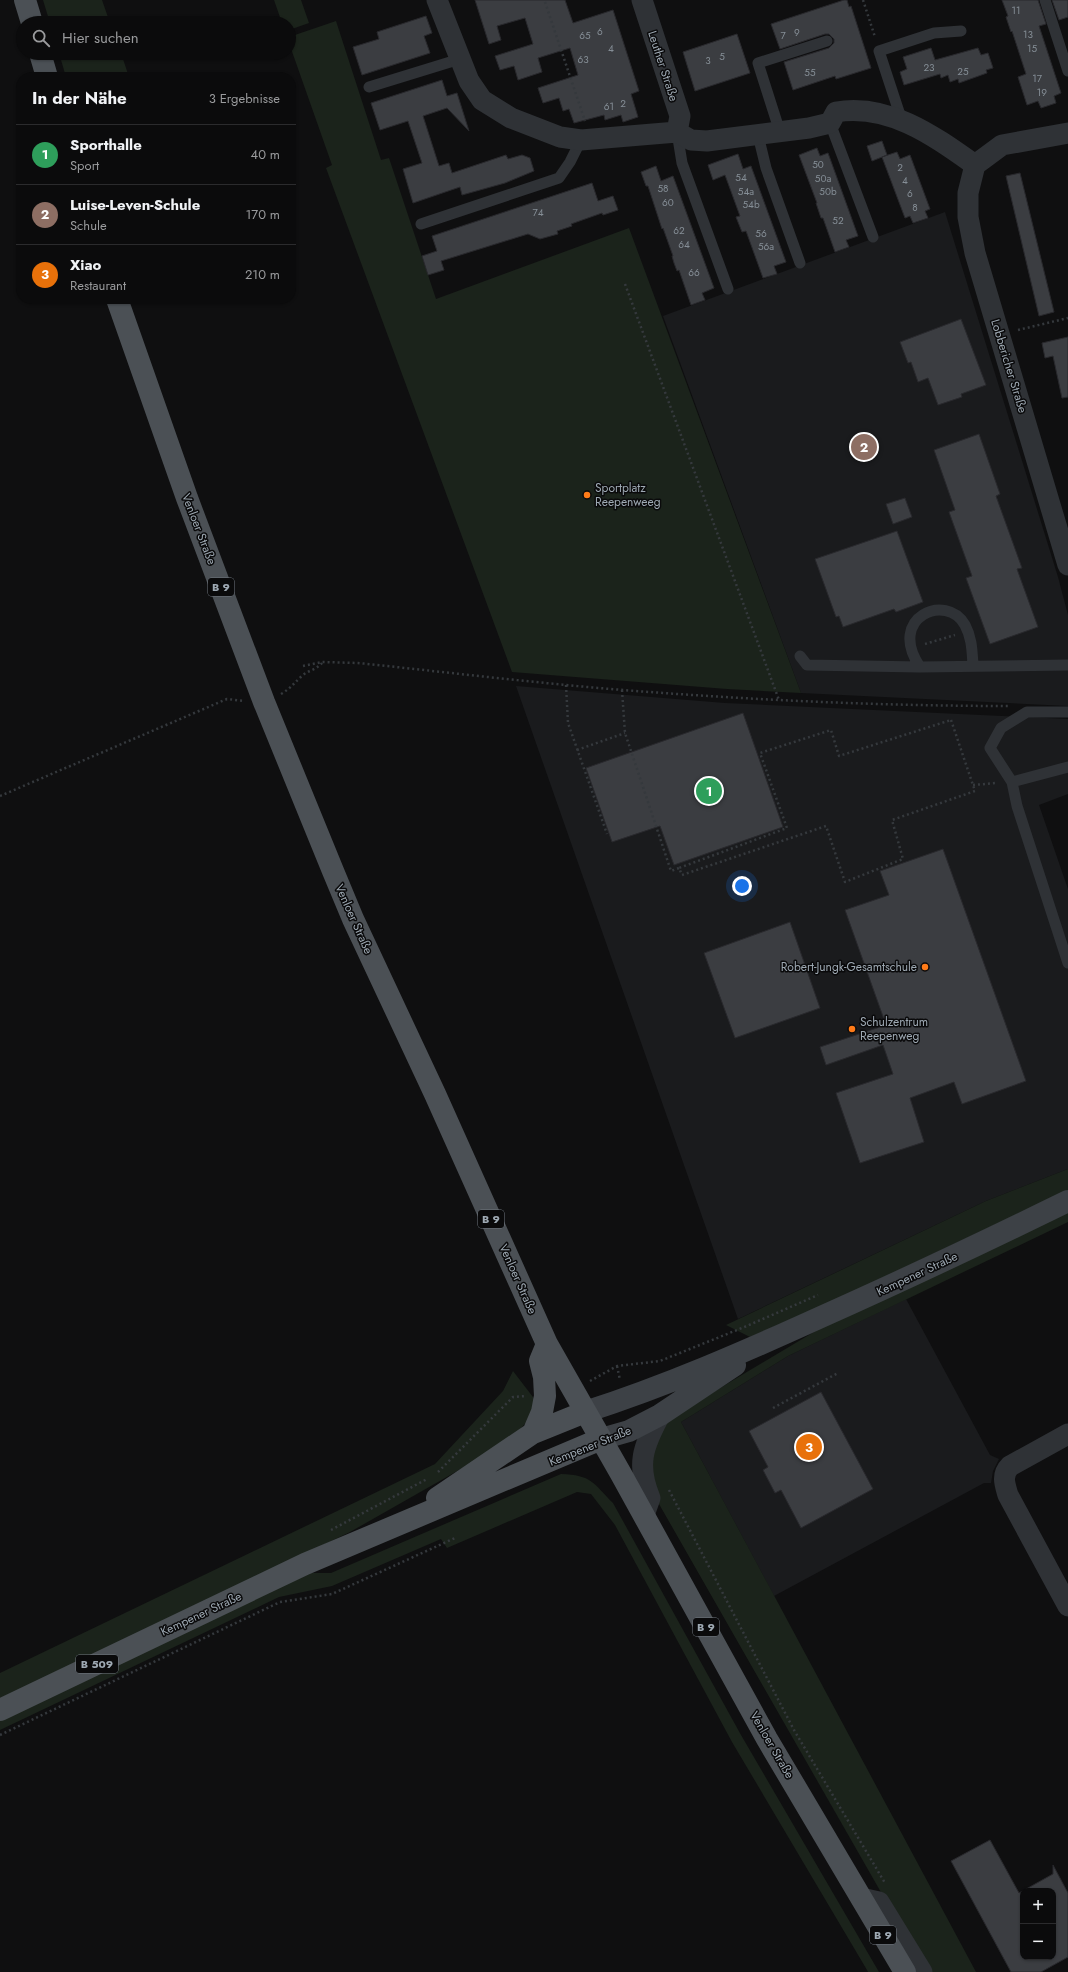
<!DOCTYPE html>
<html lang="de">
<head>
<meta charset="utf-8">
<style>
	body { margin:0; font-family:Jost,sans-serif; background:#19191a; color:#f1f3f6 }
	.controls { position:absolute; right:12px; bottom:12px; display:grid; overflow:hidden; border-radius:8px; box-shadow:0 1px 3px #0004 }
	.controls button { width:36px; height:36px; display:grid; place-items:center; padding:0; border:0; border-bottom:1px solid #2b2b2d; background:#0b0b0c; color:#f1f3f6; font:20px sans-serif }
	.you { position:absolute; left:742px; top:886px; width:14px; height:14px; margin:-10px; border:3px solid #fff; border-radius:50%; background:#1a73e8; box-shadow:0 0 0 6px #1a73e833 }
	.badge { display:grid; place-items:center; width:26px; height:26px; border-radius:50%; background:#ff7b18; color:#fff; font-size:13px; font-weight:700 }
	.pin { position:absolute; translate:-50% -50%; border:2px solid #fff; box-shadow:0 1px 4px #0006 }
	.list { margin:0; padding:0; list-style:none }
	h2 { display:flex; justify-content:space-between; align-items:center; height:52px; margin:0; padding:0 16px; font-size:17px }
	h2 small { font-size:13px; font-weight:400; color:#9a9b9d }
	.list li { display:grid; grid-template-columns:26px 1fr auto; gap:12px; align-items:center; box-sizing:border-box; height:60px; padding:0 16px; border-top:1px solid #2b2b2d }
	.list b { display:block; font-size:15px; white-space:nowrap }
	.list p { margin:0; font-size:13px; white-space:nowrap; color:#9a9b9d }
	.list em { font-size:13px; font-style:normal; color:#9a9b9d }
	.icon { flex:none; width:22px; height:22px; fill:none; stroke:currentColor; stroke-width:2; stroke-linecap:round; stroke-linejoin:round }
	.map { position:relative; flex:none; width:1068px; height:1972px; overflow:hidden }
	.search { position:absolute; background:#0b0b0c; box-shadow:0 1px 3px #0004; left:16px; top:16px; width:280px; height:44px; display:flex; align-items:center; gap:10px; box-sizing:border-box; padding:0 14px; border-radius:22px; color:#9a9b9d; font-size:15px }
	.panel { position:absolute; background:#0b0b0c; box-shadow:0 1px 3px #0004; left:16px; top:72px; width:280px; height:232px; border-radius:16px }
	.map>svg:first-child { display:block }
	.built { fill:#1a1b1d }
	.green { fill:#1b231b }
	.building { fill:#3b3d41; stroke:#29292d; fill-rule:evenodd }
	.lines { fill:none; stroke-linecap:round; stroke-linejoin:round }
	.path { stroke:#35393d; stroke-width:2.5; stroke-dasharray:2 3; stroke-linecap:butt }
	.lane { stroke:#2f3236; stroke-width:11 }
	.street { stroke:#2f3236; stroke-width:21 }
	.secondary { stroke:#3d4146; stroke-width:22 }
	.primary { stroke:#4b5055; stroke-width:22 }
	.poi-dot { fill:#ff7b18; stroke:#0a0a0b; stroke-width:1.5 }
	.labels { text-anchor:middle; stroke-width:3; stroke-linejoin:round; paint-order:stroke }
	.number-label { font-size:10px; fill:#858e96 }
	.shield { fill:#0a0a0b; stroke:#727981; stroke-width:1 }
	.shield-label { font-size:11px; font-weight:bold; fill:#9ea9b3 }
	.street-label { font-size:12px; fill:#9ea9b3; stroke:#0a0a0b }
	.poi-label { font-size:12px; fill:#9ea9b3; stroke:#0a0a0b; text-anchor:start }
</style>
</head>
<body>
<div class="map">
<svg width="1068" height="1972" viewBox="0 0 1068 1972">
	<rect width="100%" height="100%" fill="#0f0f10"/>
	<path class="built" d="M945 212 1058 577 1068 615V706L801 693 663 316Z
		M516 686 725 703 1068 719V794L1039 805 1068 889V1169L986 1201 738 1319Z
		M906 1299 990 1455 999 1459 993 1471 991 1483H984L774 1596 681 1422 788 1356Z"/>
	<path class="green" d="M43 0H102L110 23H50Z
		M274 0H301L309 23 289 30V23H282Z
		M336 21 381 160 389 158 436 299 629 228 801 693 727 689 512 672 326 168 332 165 289 43V37Z
		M59 53H121L129 77H66Z
		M1068 1169V1190L844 1296 750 1337 726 1325 986 1201Z
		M1068 1210V1222L788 1356 681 1422 976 1972H931L910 1943 655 1497 649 1459 658 1432 675 1415 819 1329Z
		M513 1371 536 1401 529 1419 510 1441 350 1532 0 1701V1673L435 1464 503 1391Z
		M561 1474C592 1475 593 1483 613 1503L741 1735 879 1972H868L867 1970 732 1742 615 1525 591 1494 577 1492 447 1548 441 1539 332 1586 279 1597 0 1730V1718L305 1573H331Z"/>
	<path class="building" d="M475 0H565L573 23 613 10 639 91 631 94 638 117 623 122 621 115 605 120 604 115 574 123 569 109 563 111 559 98 543 103 538 88 578 75 570 48 538 58 542 72 518 80 514 66 500 70 495 56 533 44 525 18 497 26 501 40 489 44Z
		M844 0H847L849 7 851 6 871 68 836 79 835 76 793 90 784 62 829 48 834 43V39L829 34H825L780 49 771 24Z
		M1002 0H1038L1046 24 1039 26 1061 93 1054 96 1056 103 1041 108 1038 101 1027 105 1018 77 1026 74 1012 31 1011 32 1006 17 1008 16Z
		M1052 0H1068V17L1059 20Z
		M426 16 432 33 424 36 430 53 362 75 353 47 379 39 377 32Z
		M737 34 750 73 695 91 683 52Z
		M931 48 935 60 978 48 981 55 988 53 993 68 986 70 987 73 959 83 958 79 950 82 948 75 941 78 940 74 904 85 900 72 907 69 903 57Z
		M442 80 447 96 457 93 469 131 447 108 423 116 439 166 449 163 452 173 506 155 508 159 522 155 530 158 534 171 505 183 462 195 460 187 413 203 403 169 422 163 408 121 380 130 371 103Z
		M882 141 887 155 872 161 867 146Z
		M817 148 820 156 828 153 858 236 846 240 849 247 835 252 823 218H821L816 203H817L799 155Z
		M897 152 900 159 910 155 930 209 925 211 928 218 913 223 910 216 905 218 882 157Z
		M738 154 743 169 751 166 786 262 774 266 777 274 763 278 746 231 742 232 736 217 740 216 725 175 713 180 708 165Z
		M656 166 661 181 673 176 714 288 702 293 705 300 691 305 679 270 677 271 674 263 672 256H673L663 228 662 229 648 186H646L641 172Z
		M1020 173 1054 312 1039 316 1006 176Z
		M592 183 598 201 613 196 618 210 603 215 602 213 571 224 572 226 557 231 558 234 540 239 528 234 441 261 444 270 428 275 422 256 437 251 432 236Z
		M961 319 986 385 961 394 962 397 938 405 928 378 918 382 911 362 908 363 900 342Z
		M1068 337V397L1062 398 1053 356 1045 358 1042 343Z
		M979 434 1000 494 996 496 1022 568 1017 569 1038 627 990 644 966 578 972 576 949 512 955 510 934 450Z
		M905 498 912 517 893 524 886 504Z
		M897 531 923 602 896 612 894 609 843 627 839 616 836 617 815 559Z
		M743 713 783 827 674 865 660 826 612 842 586 768Z
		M943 849 1026 1081 962 1104 954 1082 910 1098 924 1142 860 1163 836 1093 893 1074 883 1045 826 1065 820 1047 886 1025 845 910 889 895 880 871Z
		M790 922 820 1008 735 1038 704 953Z
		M821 1392 873 1489 801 1528 781 1490 775 1493 763 1470 768 1467 749 1431Z
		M990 1840 1019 1893 1053 1874V1865L1068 1893V1957L1041 1972H1011L951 1861ZM1023 1891H1053V1957H1023Z"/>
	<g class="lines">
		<path class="path" d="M863 0 875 37
			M545 2 585 121
			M625 284 779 700
			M1018 330 1068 318
			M925 644 955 635
			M303 666 322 662 358 663C446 672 534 683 623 690 752 700 881 706 1010 706
			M566 685 568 723 607 834
			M622 690 625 733 671 871 679 868
			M281 694C290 689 295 682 303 675 309 670 316 670 322 663
			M951 720 975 791 892 820 903 859 845 882 826 826 682 875 679 868 787 828 760 753 831 730 839 756Z
			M577 750 625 733
			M973 785 996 783
			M0 796 227 699 244 701
			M617 1366 620 1380
			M590 1381 617 1366 660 1361 742 1328 818 1295
			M773 1408 838 1373
			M438 1472 513 1397 526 1396
			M669 1490 794 1730 885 1883
			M331 1530 427 1479
			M0 1735 280 1602 332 1594 455 1538"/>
		<path class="lane" d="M1045 0 1068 71
			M369 87 460 59
			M902 121 879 51 934 33 961 31
			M830 123 873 237
			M677 132 682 163 728 289
			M780 132 758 63 827 41
			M758 135 766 168 800 263
			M421 224 559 178 570 162 581 140
			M800 656 807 665 920 667 1068 665
			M920 667C886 617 947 592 965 625 972 638 972 651 973 665
			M1068 712H1027L1001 728 990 748 1012 782 1017 806 1068 963
			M1012 782 1068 767"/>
		<path class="street" d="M437 0 469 81 482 100 511 118 560 137 581 140 677 132 691 140 707 141 809 128 830 123 836 112C889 103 934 136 975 165
			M642 0 680 116 677 132
			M975 165 968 193V217L975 253 1068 565
			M975 165 1002 145 1068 133
			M1068 1434 1010 1466C1001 1475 1005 1485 1008 1495L1068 1606
			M644 1515 650 1498C636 1465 643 1446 660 1415
			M861 1898 879 1902 922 1972"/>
		<path class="secondary" d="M585 1412C666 1386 744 1352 821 1317 904 1280 986 1241 1068 1201
			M601 1439 629 1431 660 1415 735 1365"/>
		<path class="primary" d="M25 0 32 23
			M40 53 47 77
			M117 299 187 498 264 702 333 871 353 919 435 1094 547 1344 621 1474 767 1739 905 1972
			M533 1433 542 1412 545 1396 544 1377 540 1361 547 1344
			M437 1498 533 1433 585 1412
			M0 1710 305 1564 601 1439"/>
	</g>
	<g class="poi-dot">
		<circle cx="587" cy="495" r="4"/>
		<circle cx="925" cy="967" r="4"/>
		<circle cx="852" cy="1029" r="4"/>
	</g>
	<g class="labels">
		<g class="number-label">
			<text x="1016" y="14">11</text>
			<text x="600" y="35">6</text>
			<text x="797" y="36">9</text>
			<text x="1028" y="38">13</text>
			<text x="585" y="39">65</text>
			<text x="783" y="39">7</text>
			<text x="611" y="52">4</text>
			<text x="1032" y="52">15</text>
			<text x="722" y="60">5</text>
			<text x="583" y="63">63</text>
			<text x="708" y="64">3</text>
			<text x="929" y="71">23</text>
			<text x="963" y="75">25</text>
			<text x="810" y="76">55</text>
			<text x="1037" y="82">17</text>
			<text x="1042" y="96">19</text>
			<text x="623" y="107">2</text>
			<text x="609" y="110">61</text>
			<text x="818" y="168">50</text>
			<text x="900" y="171">2</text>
			<text x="741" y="181">54</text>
			<text x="823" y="182">50a</text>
			<text x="905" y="184">4</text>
			<text x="663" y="192">58</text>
			<text x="746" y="195">54a</text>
			<text x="828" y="195">50b</text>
			<text x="910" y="197">6</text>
			<text x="668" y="206">60</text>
			<text x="751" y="208">54b</text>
			<text x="915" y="211">8</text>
			<text x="538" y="216">74</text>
			<text x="838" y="224">52</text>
			<text x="679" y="234">62</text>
			<text x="761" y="237">56</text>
			<text x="684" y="248">64</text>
			<text x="766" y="250">56a</text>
			<text x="694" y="276">66</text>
		</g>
		<g class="shield">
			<rect x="208" y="578" width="26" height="18" rx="3"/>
			<rect x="478" y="1210" width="26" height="18" rx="3"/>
			<rect x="693" y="1618" width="26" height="18" rx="3"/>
			<rect x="76" y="1655" width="42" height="18" rx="3"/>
			<rect x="870" y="1926" width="26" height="18" rx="3"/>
		</g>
		<g class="shield-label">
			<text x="221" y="591">B 9</text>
			<text x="491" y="1223">B 9</text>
			<text x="706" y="1631">B 9</text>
			<text x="97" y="1668">B 509</text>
			<text x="883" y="1939">B 9</text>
		</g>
		<g class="street-label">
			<text transform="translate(663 66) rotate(72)" y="4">Leuther Straße</text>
			<text transform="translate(1009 366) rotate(73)" y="4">Lobbericher Straße</text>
			<text transform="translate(199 529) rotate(69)" y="4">Venloer Straße</text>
			<text transform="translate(354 919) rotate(66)" y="4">Venloer Straße</text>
			<text transform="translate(917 1274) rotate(-25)" y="4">Kempener Straße</text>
			<text transform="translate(518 1279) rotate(66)" y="4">Venloer Straße</text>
			<text transform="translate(590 1446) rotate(-22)" y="4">Kempener Straße</text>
			<text transform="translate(201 1614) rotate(-25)" y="4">Kempener Straße</text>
			<text transform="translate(772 1745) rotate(60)" y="4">Venloer Straße</text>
		</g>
		<g class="poi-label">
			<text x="595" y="492">Sportplatz<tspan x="595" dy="14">Reepenweeg</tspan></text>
			<text x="917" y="971" text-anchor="end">Robert-Jungk-Gesamtschule</text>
			<text x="860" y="1026">Schulzentrum<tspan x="860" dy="14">Reepenweg</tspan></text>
		</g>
	</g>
</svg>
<div class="controls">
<button>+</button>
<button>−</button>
</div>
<div class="you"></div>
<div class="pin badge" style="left:709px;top:791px;background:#2e9e5b">1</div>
<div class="pin badge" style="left:864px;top:447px;background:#8d6e63">2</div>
<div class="pin badge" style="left:809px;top:1447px;background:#e8710a">3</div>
<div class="search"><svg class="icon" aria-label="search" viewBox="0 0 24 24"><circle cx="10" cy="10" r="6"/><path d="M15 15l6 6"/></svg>Hier suchen</div>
<section class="panel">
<h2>In der Nähe<small>3 Ergebnisse</small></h2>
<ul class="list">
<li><span class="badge" style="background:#2e9e5b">1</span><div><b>Sporthalle</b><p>Sport</p></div><em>40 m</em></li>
<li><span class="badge" style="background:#8d6e63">2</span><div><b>Luise-Leven-Schule</b><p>Schule</p></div><em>170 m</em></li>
<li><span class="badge" style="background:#e8710a">3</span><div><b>Xiao</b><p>Restaurant</p></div><em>210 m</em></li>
</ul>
</section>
</div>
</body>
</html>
